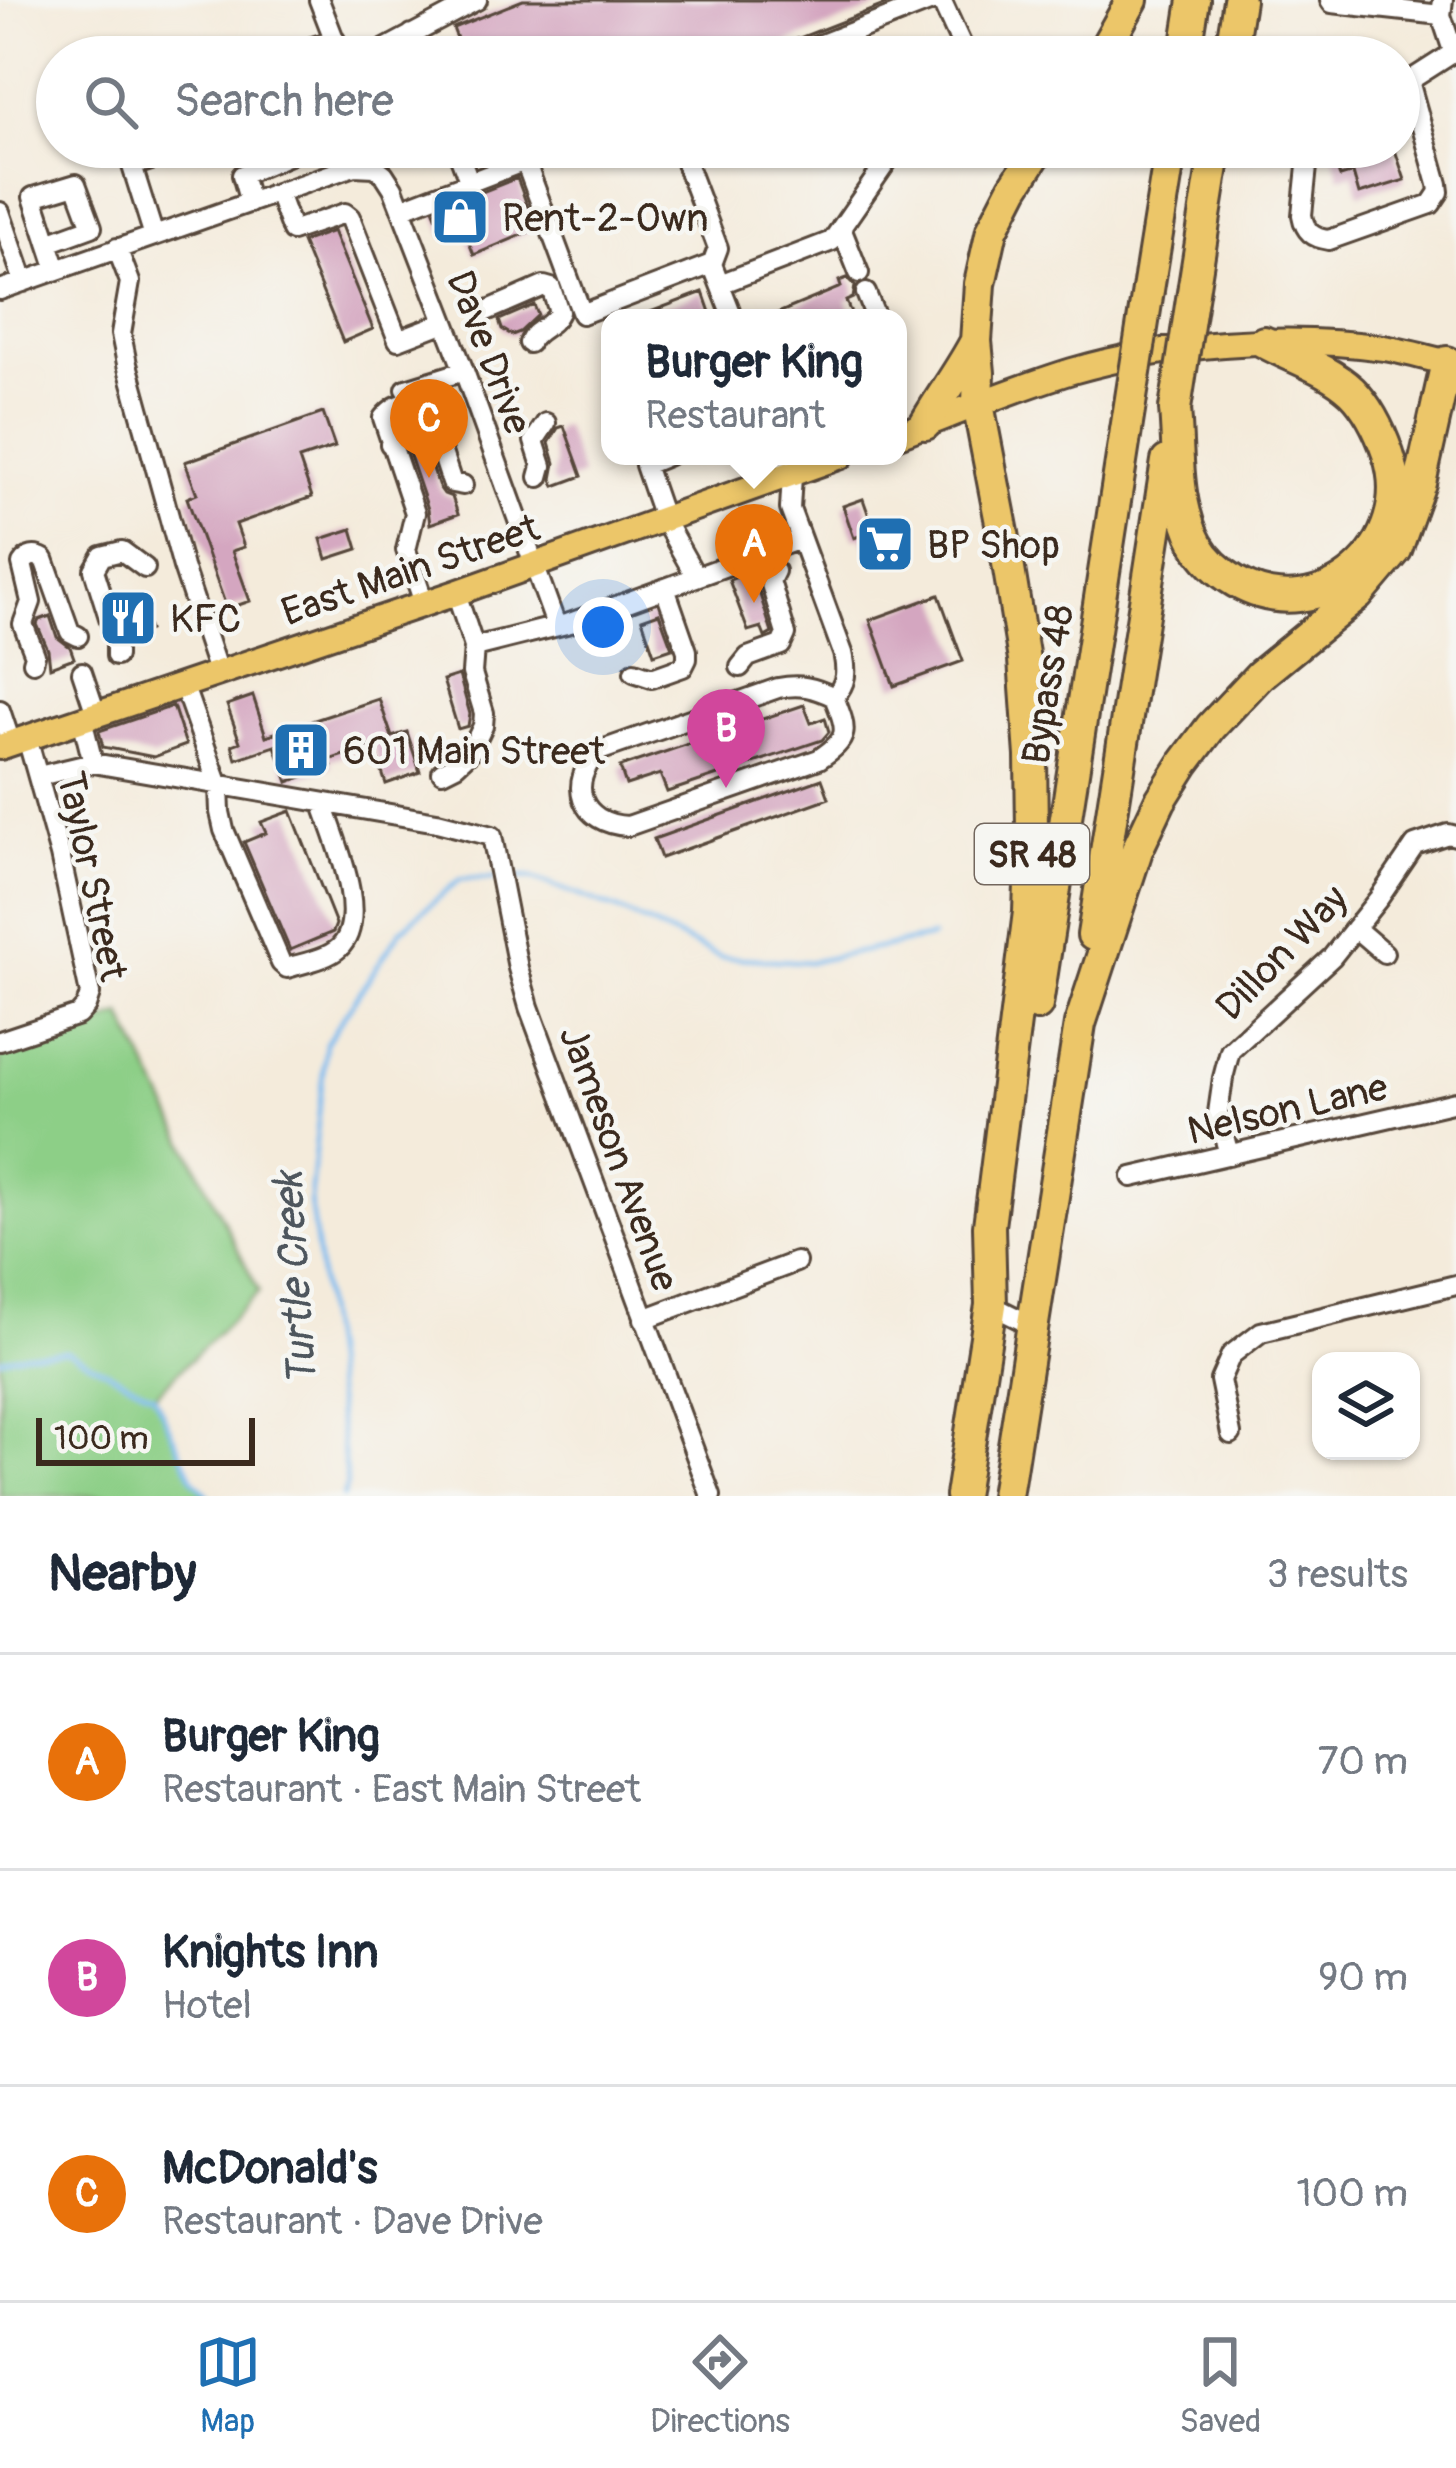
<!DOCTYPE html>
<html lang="en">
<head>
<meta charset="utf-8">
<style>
	body { margin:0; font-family:Pangolin,sans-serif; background:#f6f6f7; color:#1f2937 }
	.controls { position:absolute; right:36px; bottom:36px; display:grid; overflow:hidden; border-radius:24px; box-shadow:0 3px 9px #0004 }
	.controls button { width:108px; height:108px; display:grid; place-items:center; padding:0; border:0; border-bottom:3px solid #e0e1e3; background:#fff; color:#1f2937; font:60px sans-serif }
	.scale { position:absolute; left:36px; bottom:30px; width:219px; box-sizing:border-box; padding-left:12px; border:6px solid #3b2a1e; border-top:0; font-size:33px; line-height:42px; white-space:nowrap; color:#3b2a1e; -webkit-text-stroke:9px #f6f6f2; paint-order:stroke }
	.you { position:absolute; left:603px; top:627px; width:42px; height:42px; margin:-30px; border:9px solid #fff; border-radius:50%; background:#1a73e8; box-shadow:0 0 0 18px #1a73e833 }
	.badge { display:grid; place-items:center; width:78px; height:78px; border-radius:50%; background:#1f6fb2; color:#fff; font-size:39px; font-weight:700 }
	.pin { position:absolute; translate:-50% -99px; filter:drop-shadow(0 3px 6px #0008) }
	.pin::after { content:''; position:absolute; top:63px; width:42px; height:36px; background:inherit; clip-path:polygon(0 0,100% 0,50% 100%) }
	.popup { position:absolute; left:601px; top:309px; width:306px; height:156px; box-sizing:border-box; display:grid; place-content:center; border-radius:24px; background:#fff; filter:drop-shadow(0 3px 9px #0005); font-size:39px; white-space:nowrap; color:#747a83 }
	.popup b { font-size:45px; color:#1f2937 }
	.popup::after { content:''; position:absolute; left:50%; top:100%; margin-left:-24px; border:24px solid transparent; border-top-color:#fff }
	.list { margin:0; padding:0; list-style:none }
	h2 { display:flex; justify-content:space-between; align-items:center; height:156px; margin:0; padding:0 48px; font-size:51px }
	h2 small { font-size:39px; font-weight:400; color:#747a83 }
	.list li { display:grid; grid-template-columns:78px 1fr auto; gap:36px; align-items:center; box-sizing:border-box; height:216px; padding:0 48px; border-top:3px solid #e0e1e3 }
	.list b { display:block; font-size:45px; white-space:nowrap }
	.list p { margin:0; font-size:39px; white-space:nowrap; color:#747a83 }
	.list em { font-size:39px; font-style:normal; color:#747a83 }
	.icon { flex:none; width:66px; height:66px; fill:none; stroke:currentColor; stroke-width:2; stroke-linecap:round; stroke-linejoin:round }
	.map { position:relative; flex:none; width:1456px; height:1496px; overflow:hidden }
	.search { position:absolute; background:#fff; box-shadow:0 3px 9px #0004; left:36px; right:36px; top:36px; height:132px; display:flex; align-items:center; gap:30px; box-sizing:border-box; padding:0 42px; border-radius:66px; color:#747a83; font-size:45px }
	.sheet { height:804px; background:#fff }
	nav { display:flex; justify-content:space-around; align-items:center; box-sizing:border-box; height:168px; border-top:3px solid #e0e1e3; background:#fff; font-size:33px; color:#747a83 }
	nav a { display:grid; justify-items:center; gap:6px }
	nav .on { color:#1f6fb2 }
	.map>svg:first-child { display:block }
	.green { fill:#8dcf87; stroke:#647c52; stroke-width:3 }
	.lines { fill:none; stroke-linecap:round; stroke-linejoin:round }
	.stream { stroke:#7bbbef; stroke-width:4.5 }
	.building { fill:#d4a6c0 }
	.minor-casing { stroke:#57473a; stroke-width:24 }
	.major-casing { stroke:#57473a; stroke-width:30 }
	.highway-casing { stroke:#57473a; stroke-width:36 }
	.minor { stroke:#fff; stroke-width:18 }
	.major { stroke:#ecc669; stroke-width:24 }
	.highway { stroke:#ecc669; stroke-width:30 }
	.highway-bridge-casing { stroke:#57473a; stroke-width:36; stroke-linecap:butt }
	.highway-bridge { stroke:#ecc669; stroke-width:30 }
	.labels { text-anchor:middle; stroke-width:9; stroke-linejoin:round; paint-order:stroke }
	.shield { fill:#f6f6f2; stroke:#73675e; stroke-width:3 }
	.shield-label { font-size:36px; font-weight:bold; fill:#3b2a1e }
	.poi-label { font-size:39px; fill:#3b2a1e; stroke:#f6f6f2; text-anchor:start }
	.street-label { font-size:39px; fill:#3b2a1e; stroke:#f6f6f2 }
	.water-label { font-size:42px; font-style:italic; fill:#4e565d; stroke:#f6f6f2 }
</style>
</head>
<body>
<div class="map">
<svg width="1456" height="1496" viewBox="0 0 1456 1496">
	<rect width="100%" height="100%" fill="#f6f6f2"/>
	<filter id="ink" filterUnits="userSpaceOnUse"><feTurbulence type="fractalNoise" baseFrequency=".00833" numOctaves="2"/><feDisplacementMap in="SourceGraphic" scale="24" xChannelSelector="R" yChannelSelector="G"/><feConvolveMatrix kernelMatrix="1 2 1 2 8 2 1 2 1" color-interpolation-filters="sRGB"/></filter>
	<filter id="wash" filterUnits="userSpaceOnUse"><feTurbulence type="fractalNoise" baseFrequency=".004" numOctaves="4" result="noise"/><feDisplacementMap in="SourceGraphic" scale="48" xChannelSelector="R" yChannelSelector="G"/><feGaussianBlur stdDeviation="2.7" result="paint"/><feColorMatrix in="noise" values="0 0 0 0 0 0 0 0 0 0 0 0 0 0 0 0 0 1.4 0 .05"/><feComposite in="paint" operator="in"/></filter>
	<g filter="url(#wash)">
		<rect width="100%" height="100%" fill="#f4ebdb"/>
		<path class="green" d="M122 1015 259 1292 155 1395 193 1479 209 1496H0V1056Z"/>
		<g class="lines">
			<path class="stream" d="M506 878 529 877 616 909 721 957 810 962 932 937
				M0 1359 27 1353 67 1351 154 1395 193 1479 209 1496
				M343 1496 347 1484 310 1200 326 1043 401 930 460 879 495 878"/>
		</g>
		<g id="blocks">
			<path class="building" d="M523 0H897L784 44 776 53 765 57H464L453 28Z
				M1331 147H1394L1405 180 1359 194 1353 173 1340 177Z
				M517 178 536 229 474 255 464 230 445 238 434 211Z
				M333 231 373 329 343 342 302 242Z
				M847 278 855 286 853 298 846 301 853 318H766L841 287 839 281Z
				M703 292 712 318H637V317Z
				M534 305 538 315 520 332 512 335 502 329 499 320Z
				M323 413 335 447 299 459 312 497 236 524 244 547 232 551 250 601 227 609 187 498 197 494 185 462Z
				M564 426 582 476 555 486 552 479 555 463 549 443 558 428Z
				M422 435 439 487 444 494 452 497 458 514 430 524 428 509 406 444 408 440Z
				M863 499 876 536 900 528 907 547 871 560 862 535 854 538 843 506Z
				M352 529 358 549 327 559 321 539Z
				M758 569 757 585 772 633 765 637 761 627 748 631 729 580Z
				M939 595 963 661 894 686 870 620Z
				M137 596 149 630 129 637 118 602Z
				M659 613 672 648 654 654 642 619Z
				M50 616 57 637 70 647 74 658 50 667 48 650 37 624 39 620Z
				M459 675 470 714 468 726 458 729 443 680Z
				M253 696 266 736 379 699 392 737 407 732 420 772 386 784 373 745 329 760 332 766 288 782 275 746 236 759 232 745 240 742 227 705Z
				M804 705 811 723 825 718 829 732 822 740 667 792 660 774 626 785 620 767Z
				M173 706 186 745 154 757 103 747 99 731Z
				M822 779 829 798 661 858 654 839Z
				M291 811 336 924 333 932 290 950 244 842 266 833 261 822Z"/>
		</g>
	</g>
	<g filter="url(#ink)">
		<use href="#blocks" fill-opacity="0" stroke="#57473a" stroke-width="3"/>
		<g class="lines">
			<g class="minor-casing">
				<path id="minor" d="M319 0 341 57
					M941 0 964 50 959 57
					M1330 0 1332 3 1441 15
					M1443 0 1441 15 1453 51
					M412 34 421 57
					M302 57 300 51 335 40
					M370 57 477 0
					M789 57 934 0
					M1399 84 1409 81 1456 51
					M456 147 470 183
					M680 147 718 248 712 264 733 318
					M1309 147 1302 215C1305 232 1313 238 1329 240L1431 204 1439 192 1438 184 1409 81
					M525 161 582 314 712 264
					M375 167 384 174 393 188 464 371 556 625
					M278 193 292 231 345 213 350 217 398 340 445 322
					M250 203 242 175 289 155 299 147
					M401 209 561 147
					M0 212 24 282
					M841 228 859 273
					M154 236 132 166 191 147
					M48 243 92 227 76 184 33 197 57 270
					M117 248 130 282 121 334 127 364 183 567 218 672
					M720 284 832 241 897 147
					M0 290 354 166 375 167
					M866 293 876 318
					M484 312 544 286 551 288 559 312C552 328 535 328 529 343
					M406 389 464 371
					M390 444 401 425 416 416 431 420
					M667 456 645 465 664 520 696 577
					M784 456 792 475 790 509 843 653C847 671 847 683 834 697 814 687 800 684 778 688L599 751C566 783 580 824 628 826L819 759C850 738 848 732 834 697
					M539 477 542 466 534 441 546 423
					M424 603 406 550 415 513 383 418C395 403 409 399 427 407L452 483 463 485
					M474 647 570 623 800 539
					M116 656V640L94 570 102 556 122 551 145 568
					M33 662 35 655 23 624 31 602 22 564C28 555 35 554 44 559L70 632 78 636
					M740 667 748 657 781 645 786 634 770 581 775 571
					M82 672 96 714
					M634 672 652 678 683 667 687 659V651L665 588
					M183 684 219 786 220 812 224 830 281 963 287 968C303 963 327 959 339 948 371 918 334 838 323 804
					M0 710 11 743
					M82 719 93 763
					M442 772 456 765 471 751 483 726 484 713 472 673 474 647 456 593
					M39 776 93 763 437 822 492 836 518 968 529 1007 711 1496
					M1355 928 1384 953
					M0 1041 78 1015 86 1006 90 994 60 855 27 738
					M1229 1155 1218 1113 1223 1078 1230 1051 1332 957 1379 898 1415 845 1448 834 1456 836
					M1132 1177 1456 1102
					M991 1305 1033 1326
					M644 1319 796 1262
					M1231 1434 1220 1380 1231 1355 1261 1332 1456 1285"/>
			</g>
			<g class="major-casing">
				<path id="major" d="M898 435C956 413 1013 389 1072 371 1169 343 1284 334 1384 348 1408 352 1432 359 1456 365
					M0 747 456 593 841 456"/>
			</g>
			<g class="highway-casing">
				<path id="highway" d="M1100 57 1132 0
					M1185 57 1194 0
					M1230 57 1239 0
					M1194 286 1216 147
					M1148 290 1171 147
					M1175 409C1179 453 1175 504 1197 544 1206 560 1221 573 1236 582 1321 632 1419 545 1388 454 1380 431 1370 409 1352 391 1327 368 1293 358 1264 342
					M925 424C941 396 961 370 976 341
					M1093 935 1167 461
					M1037 1005 1126 430
					M961 1496 991 1305 989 1226 1029 912 1032 830 1031 756 1024 660 1003 533 978 404 979 373 976 341 980 284 992 230 1014 187 1040 147
					M1006 1496 1080 1024 1137 850 1160 801 1184 763 1211 727 1260 675 1358 595 1396 550 1420 483 1447 362"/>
			</g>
			<use href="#minor" class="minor"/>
			<use href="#major" class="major"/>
			<use href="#highway" class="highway"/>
			<g class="highway-bridge-casing">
				<path id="highway-bridge" d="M1175 409 1194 286
					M1126 430 1148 290"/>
			</g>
			<use href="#highway-bridge" class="highway-bridge"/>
		</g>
	</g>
	<defs>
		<g id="shop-square" transform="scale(3)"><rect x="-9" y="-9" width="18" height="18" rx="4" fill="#1f6fb2" stroke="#f6f6f2"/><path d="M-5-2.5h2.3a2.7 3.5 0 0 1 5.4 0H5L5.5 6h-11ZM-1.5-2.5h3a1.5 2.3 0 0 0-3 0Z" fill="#fff"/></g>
		<g id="supermarket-square" transform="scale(3)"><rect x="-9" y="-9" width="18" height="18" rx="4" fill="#1f6fb2" stroke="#f6f6f2"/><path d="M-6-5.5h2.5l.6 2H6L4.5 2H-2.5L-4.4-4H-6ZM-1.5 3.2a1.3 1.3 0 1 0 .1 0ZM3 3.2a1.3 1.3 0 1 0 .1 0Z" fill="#fff"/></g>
		<g id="restaurant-square" transform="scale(3)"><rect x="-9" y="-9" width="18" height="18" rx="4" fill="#1f6fb2" stroke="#f6f6f2"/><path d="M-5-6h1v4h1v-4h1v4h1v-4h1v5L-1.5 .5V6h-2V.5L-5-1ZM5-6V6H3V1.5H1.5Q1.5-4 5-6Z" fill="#fff"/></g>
		<g id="building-square" transform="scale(3)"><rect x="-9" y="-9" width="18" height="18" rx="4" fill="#1f6fb2" stroke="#f6f6f2"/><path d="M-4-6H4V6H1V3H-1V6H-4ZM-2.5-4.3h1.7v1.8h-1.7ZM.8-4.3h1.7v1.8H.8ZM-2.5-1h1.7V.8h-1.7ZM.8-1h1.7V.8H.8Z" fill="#fff"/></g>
	</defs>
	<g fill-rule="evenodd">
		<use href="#shop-square" x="460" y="217"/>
		<use href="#supermarket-square" x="885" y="544"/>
		<use href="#restaurant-square" x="128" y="618"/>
		<use href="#building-square" x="301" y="750"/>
	</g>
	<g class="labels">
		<rect class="shield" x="975" y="824" width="114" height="60" rx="9"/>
		<g class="shield-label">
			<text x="1032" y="867">SR 48</text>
		</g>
		<g class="poi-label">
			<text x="502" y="231">Rent-2-Own</text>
			<text x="927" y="558">BP Shop</text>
			<text x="170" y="632">KFC</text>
			<text x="343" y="764">601 Main Street</text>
		</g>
		<g class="street-label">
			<text transform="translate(490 352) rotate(69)" y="14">Dave Drive</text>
			<text transform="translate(410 569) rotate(-19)" y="14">East Main Street</text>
			<text transform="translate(1047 684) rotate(-81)" y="14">Bypass 48</text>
			<text transform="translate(93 876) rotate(78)" y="14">Taylor Street</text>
			<text transform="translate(1281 952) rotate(-46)" y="14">Dillon Way</text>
			<text transform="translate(1287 1108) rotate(-13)" y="14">Nelson Lane</text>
			<text transform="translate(620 1158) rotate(70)" y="14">Jameson Avenue</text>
		</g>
		<g class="water-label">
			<text transform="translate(294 1279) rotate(-94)" y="15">Turtle Creek</text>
		</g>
	</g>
</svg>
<div class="controls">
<button><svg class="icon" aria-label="layers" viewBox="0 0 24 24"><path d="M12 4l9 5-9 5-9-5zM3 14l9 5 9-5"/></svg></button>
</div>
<div class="scale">100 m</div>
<div class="you"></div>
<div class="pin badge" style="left:754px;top:603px;background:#e8710a">A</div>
<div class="popup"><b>Burger King</b>Restaurant</div>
<div class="pin badge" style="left:726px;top:788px;background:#d1479c">B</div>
<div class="pin badge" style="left:429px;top:478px;background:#e8710a">C</div>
<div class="search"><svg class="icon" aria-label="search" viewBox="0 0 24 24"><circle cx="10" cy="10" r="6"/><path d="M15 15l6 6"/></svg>Search here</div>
</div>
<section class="sheet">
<h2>Nearby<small>3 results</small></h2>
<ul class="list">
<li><span class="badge" style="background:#e8710a">A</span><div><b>Burger King</b><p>Restaurant · East Main Street</p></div><em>70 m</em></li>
<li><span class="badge" style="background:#d1479c">B</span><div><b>Knights Inn</b><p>Hotel</p></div><em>90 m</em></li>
<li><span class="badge" style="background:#e8710a">C</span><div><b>McDonald's</b><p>Restaurant · Dave Drive</p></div><em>100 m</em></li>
</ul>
</section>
<nav>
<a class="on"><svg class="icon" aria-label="map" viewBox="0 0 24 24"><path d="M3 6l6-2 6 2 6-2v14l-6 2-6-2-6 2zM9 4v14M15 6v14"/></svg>Map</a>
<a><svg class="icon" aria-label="directions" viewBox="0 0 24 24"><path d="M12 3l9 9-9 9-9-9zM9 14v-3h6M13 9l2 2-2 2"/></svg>Directions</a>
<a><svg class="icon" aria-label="saved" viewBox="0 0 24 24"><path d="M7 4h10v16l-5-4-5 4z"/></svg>Saved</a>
</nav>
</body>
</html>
